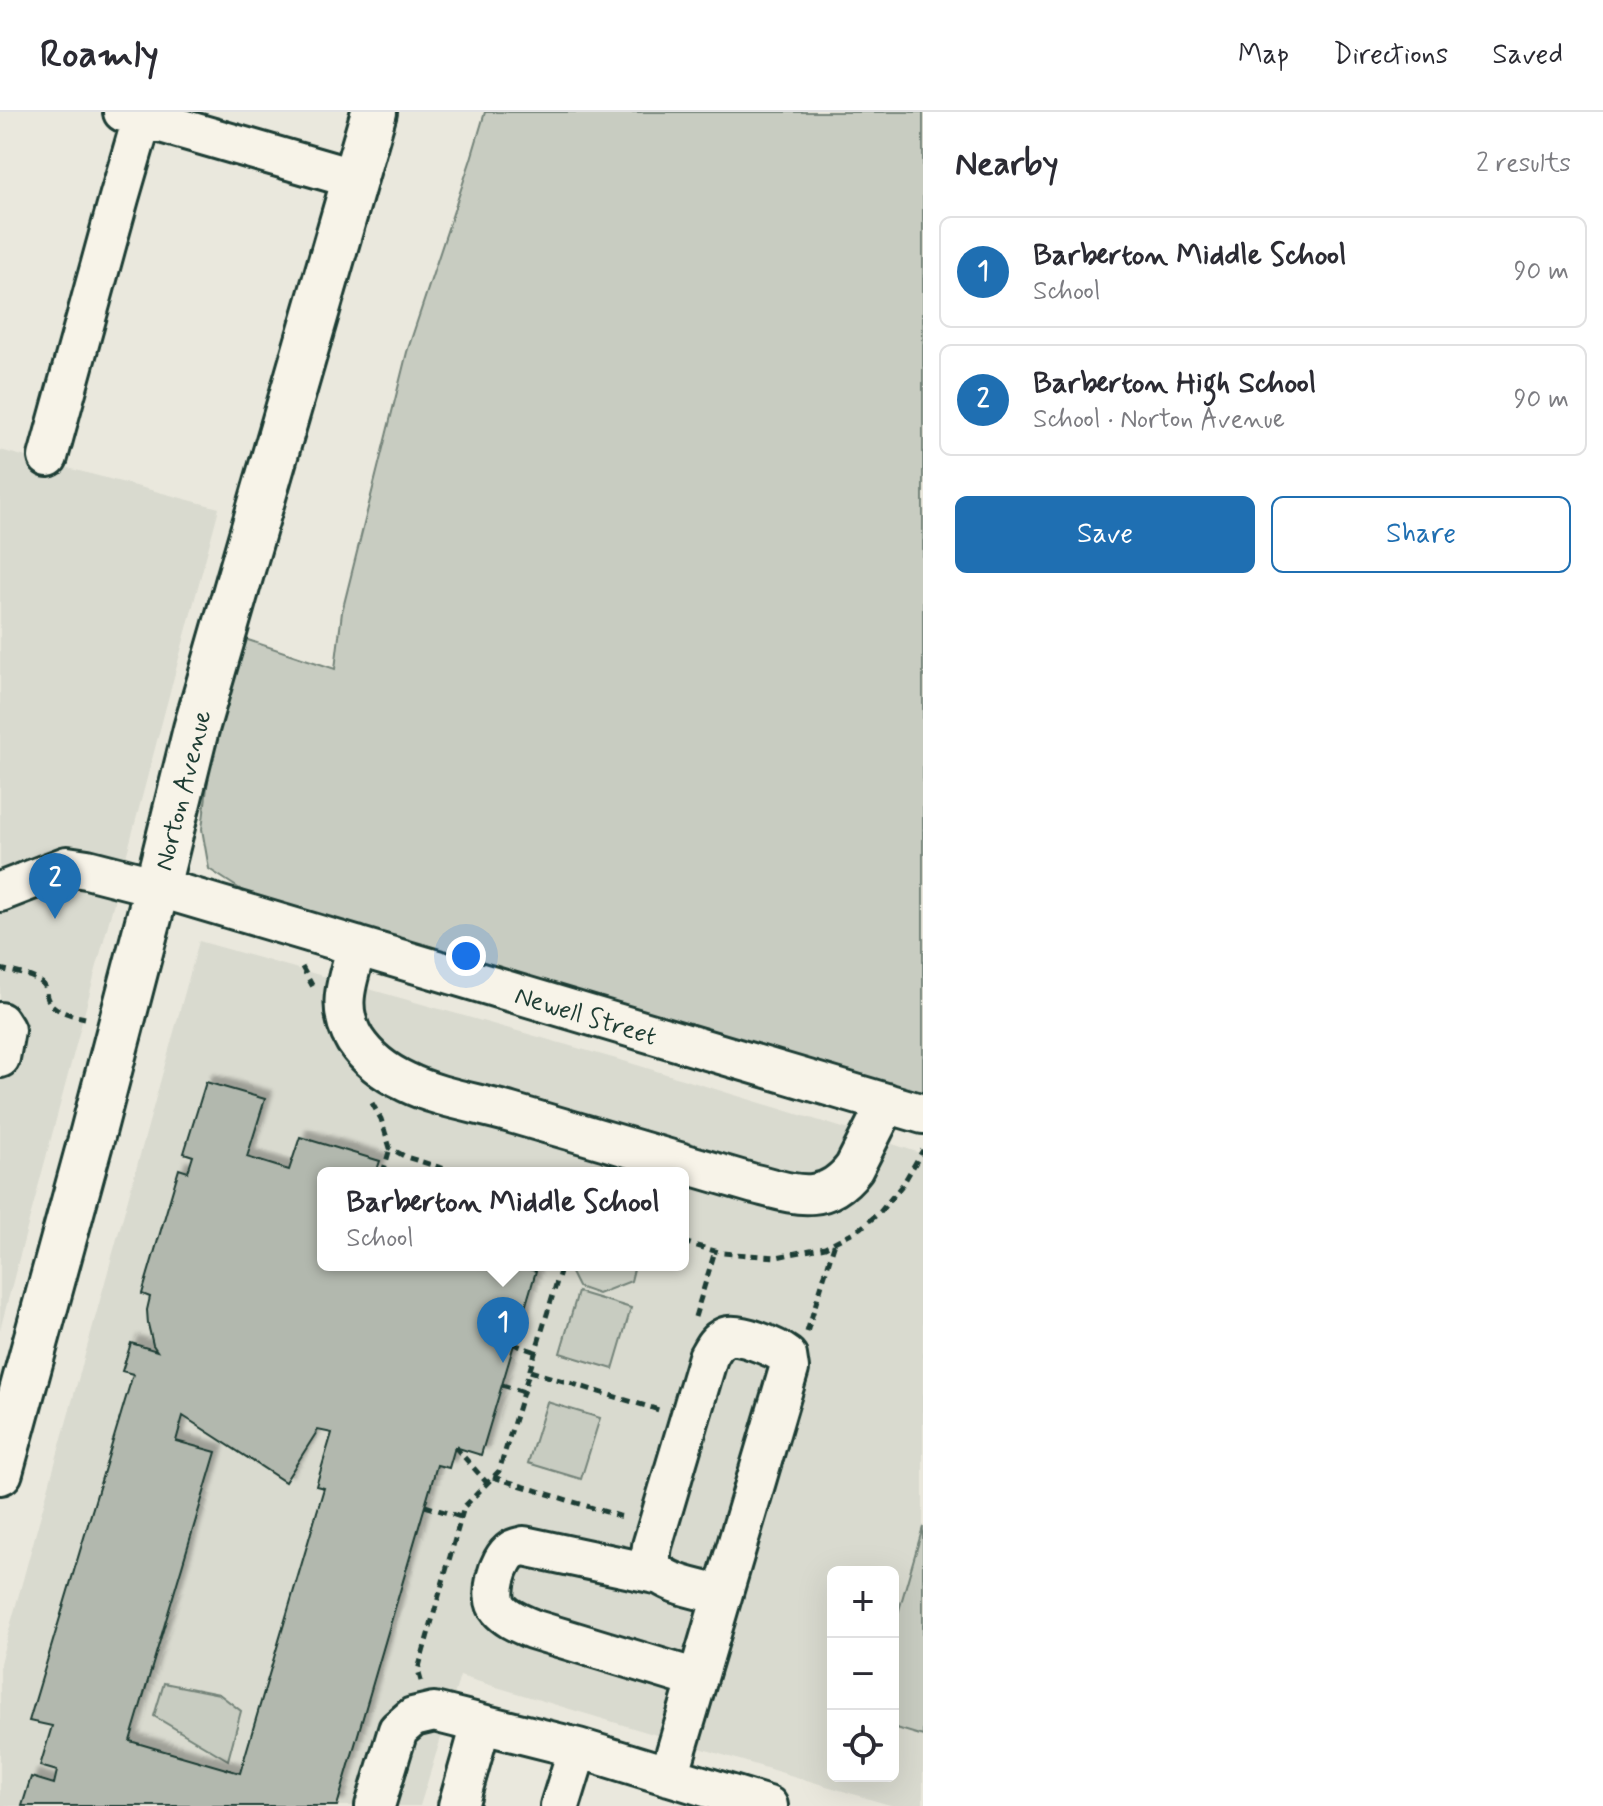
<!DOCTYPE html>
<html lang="en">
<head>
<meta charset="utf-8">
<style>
	body { margin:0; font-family:Mynerve,sans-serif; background:#f7f7f7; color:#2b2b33 }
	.controls { position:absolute; right:24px; bottom:24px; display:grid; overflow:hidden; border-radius:12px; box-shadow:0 8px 32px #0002 }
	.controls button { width:72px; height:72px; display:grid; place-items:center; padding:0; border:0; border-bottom:2px solid #e1e1e2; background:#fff; color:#2b2b33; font:40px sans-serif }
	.you { position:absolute; left:466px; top:844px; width:28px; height:28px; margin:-20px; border:6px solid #fff; border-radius:50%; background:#1a73e8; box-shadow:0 0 0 12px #1a73e833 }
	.badge { display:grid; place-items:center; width:52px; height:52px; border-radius:50%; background:#1f6fb2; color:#fff; font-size:26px; font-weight:700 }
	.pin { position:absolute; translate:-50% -66px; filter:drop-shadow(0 2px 4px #0008) }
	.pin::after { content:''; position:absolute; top:42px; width:28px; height:24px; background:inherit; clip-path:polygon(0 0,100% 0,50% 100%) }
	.popup { position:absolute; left:317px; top:1055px; width:372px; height:104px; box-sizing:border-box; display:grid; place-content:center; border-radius:12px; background:#fff; filter:drop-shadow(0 2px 6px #0005); font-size:26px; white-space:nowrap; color:#7c7c81 }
	.popup b { font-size:30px; color:#2b2b33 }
	.popup::after { content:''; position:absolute; left:50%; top:100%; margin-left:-16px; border:16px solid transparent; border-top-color:#fff }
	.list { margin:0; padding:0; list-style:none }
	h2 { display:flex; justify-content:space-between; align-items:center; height:104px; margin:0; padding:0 32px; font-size:34px }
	h2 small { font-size:26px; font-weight:400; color:#7c7c81 }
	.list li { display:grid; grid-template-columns:52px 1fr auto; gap:24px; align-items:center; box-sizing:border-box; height:112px; margin:0 16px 16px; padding:0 16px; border:2px solid #e1e1e2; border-radius:12px }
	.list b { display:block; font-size:30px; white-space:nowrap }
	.list p { margin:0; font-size:26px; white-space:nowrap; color:#7c7c81 }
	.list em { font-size:26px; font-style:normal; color:#7c7c81 }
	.actions { display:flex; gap:16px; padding:24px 32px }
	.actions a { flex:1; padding:18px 0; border:2px solid #1f6fb2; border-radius:12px; text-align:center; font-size:28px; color:#1f6fb2 }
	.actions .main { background:#1f6fb2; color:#fff }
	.icon { flex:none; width:44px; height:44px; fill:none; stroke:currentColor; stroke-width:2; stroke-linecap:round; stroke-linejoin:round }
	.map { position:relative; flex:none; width:923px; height:1694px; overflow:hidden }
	header { display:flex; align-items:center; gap:48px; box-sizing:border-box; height:112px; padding:0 40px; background:#fff; border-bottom:2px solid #e1e1e2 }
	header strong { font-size:38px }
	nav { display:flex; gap:44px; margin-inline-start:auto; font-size:28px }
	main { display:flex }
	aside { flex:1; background:#fff }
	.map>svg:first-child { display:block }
	.built { fill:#d9dacf; fill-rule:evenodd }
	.green { fill:#c8ccc1; stroke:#74847a; stroke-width:2 }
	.building { fill:#b2b8ae; stroke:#1f3d34; stroke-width:2; fill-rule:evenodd; filter:url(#shadow) }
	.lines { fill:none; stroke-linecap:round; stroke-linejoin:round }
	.minor-casing { stroke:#1f3d34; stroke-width:44 }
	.major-casing { stroke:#1f3d34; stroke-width:50 }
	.path { stroke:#1f3d34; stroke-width:5; stroke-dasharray:8 6; stroke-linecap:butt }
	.minor { stroke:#f7f3e8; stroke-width:38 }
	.major { stroke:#f7f3e8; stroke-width:44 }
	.labels { text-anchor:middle; stroke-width:8; stroke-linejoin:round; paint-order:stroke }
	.street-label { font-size:26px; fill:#1f3d34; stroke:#f7f3e8 }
</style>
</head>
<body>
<header>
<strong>Roamly</strong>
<nav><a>Map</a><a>Directions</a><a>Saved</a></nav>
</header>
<main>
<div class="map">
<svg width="923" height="1694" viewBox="0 0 923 1694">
	<defs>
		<filter id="shadow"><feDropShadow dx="7" dy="-7" stdDeviation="2" flood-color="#0004"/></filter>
	</defs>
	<rect width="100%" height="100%" fill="#eae8dd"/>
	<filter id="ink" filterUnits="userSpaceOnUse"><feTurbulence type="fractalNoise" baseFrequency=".0125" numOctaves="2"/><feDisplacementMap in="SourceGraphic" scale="16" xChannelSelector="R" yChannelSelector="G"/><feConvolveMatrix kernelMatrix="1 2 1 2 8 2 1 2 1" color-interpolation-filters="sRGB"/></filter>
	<g filter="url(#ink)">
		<path class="built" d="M0 338 219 396 0 1218Z
			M199 829 627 950 856 1020 923 1042V1694H893L460 1564 420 1694H0V1551ZM323 1061H683V1153H323ZM833 1460H893V1664H833Z"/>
		<path class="green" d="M485 0H923V984L268 792 243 779 209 757 202 717 208 667 223 594 239 525 335 557 342 500 407 240 471 47Z
			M567 1153H635L631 1169 598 1182 578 1175Z
			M578 1180 631 1196 613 1257 560 1241Z
			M547 1290 600 1306 581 1367 528 1351Z
			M923 1415V1624L893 1615V1519Z
			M164 1571 219 1582 241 1599 228 1648 154 1604Z"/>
		<path class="building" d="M206 970 265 987 247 1045 289 1058 300 1025 380 1049 376 1061H323V1153H515L536 1159 481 1343 455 1335 449 1356 437 1353 337 1694H22L31 1665 54 1672 57 1659 40 1654 52 1614 29 1609 133 1262 122 1259 131 1231 157 1239 153 1233 148 1212 147 1198 150 1185 142 1182 179 1057 188 1060 193 1044 184 1041ZM183 1304 285 1370 318 1318 332 1321 316 1374 324 1376 240 1661 130 1629 216 1340 176 1329Z"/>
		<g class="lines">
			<g class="minor-casing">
				<path id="minor" d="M123 0 355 67
					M48 345 119 86 144 0
					M0 780 67 754 87 757 157 775 923 1002
					M357 834C348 868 335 895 355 928 367 946 386 961 406 970 438 986 477 991 511 1001 591 1024 671 1048 751 1071 792 1081 824 1096 854 1056L887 991
					M0 910 5 918 0 946
					M660 1463 524 1434C521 1435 515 1436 512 1438 498 1447 488 1485 499 1497 507 1507 521 1512 532 1517L697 1567
					M669 1664 789 1257 787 1244C776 1236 738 1219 725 1225 716 1229 713 1236 708 1245L652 1434C651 1440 650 1446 652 1453 660 1472 703 1478 722 1483
					M375 1694 398 1618 413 1605 434 1600 578 1636 768 1694
					M458 1694 481 1613
					M560 1694 578 1636"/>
			</g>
			<g class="major-casing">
				<path id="major" d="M0 1360 93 1020 157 775 196 617 374 0"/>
			</g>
			<path class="path" d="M302 855 313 875
				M0 857C12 860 34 863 43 872 48 877 45 879 47 885 52 900 72 903 85 906
				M372 991 381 1007 390 1036 406 1045 458 1061
				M383 1061 390 1036
				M683 1130 722 1141 777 1145 825 1135 861 1116 880 1100 903 1072 923 1038
				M695 1205 715 1139
				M807 1220 835 1130
				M513 1232 536 1240
				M530 1259 659 1298
				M502 1273 524 1280
				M455 1335 488 1372
				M493 1365 619 1404 626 1405
				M425 1394 461 1405
				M421 1569 418 1558 464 1395 499 1359 562 1153"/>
			<use href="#minor" class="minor"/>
			<use href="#major" class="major"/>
		</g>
	</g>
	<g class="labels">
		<g class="street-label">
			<text transform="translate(182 678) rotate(-76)" y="9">Norton Avenue</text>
			<text transform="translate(586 903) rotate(17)" y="9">Newell Street</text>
		</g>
	</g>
</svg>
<div class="controls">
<button>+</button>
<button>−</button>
<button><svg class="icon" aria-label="locate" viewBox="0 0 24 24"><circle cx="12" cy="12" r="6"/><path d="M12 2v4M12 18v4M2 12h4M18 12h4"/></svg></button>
</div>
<div class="you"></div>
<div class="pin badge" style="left:503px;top:1251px">1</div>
<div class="popup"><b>Barberton Middle School</b>School</div>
<div class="pin badge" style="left:55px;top:807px">2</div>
</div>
<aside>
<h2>Nearby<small>2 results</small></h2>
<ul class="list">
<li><span class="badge">1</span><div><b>Barberton Middle School</b><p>School</p></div><em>90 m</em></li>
<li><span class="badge">2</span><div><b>Barberton High School</b><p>School · Norton Avenue</p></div><em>90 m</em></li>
</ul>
<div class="actions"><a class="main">Save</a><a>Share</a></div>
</aside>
</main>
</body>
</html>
